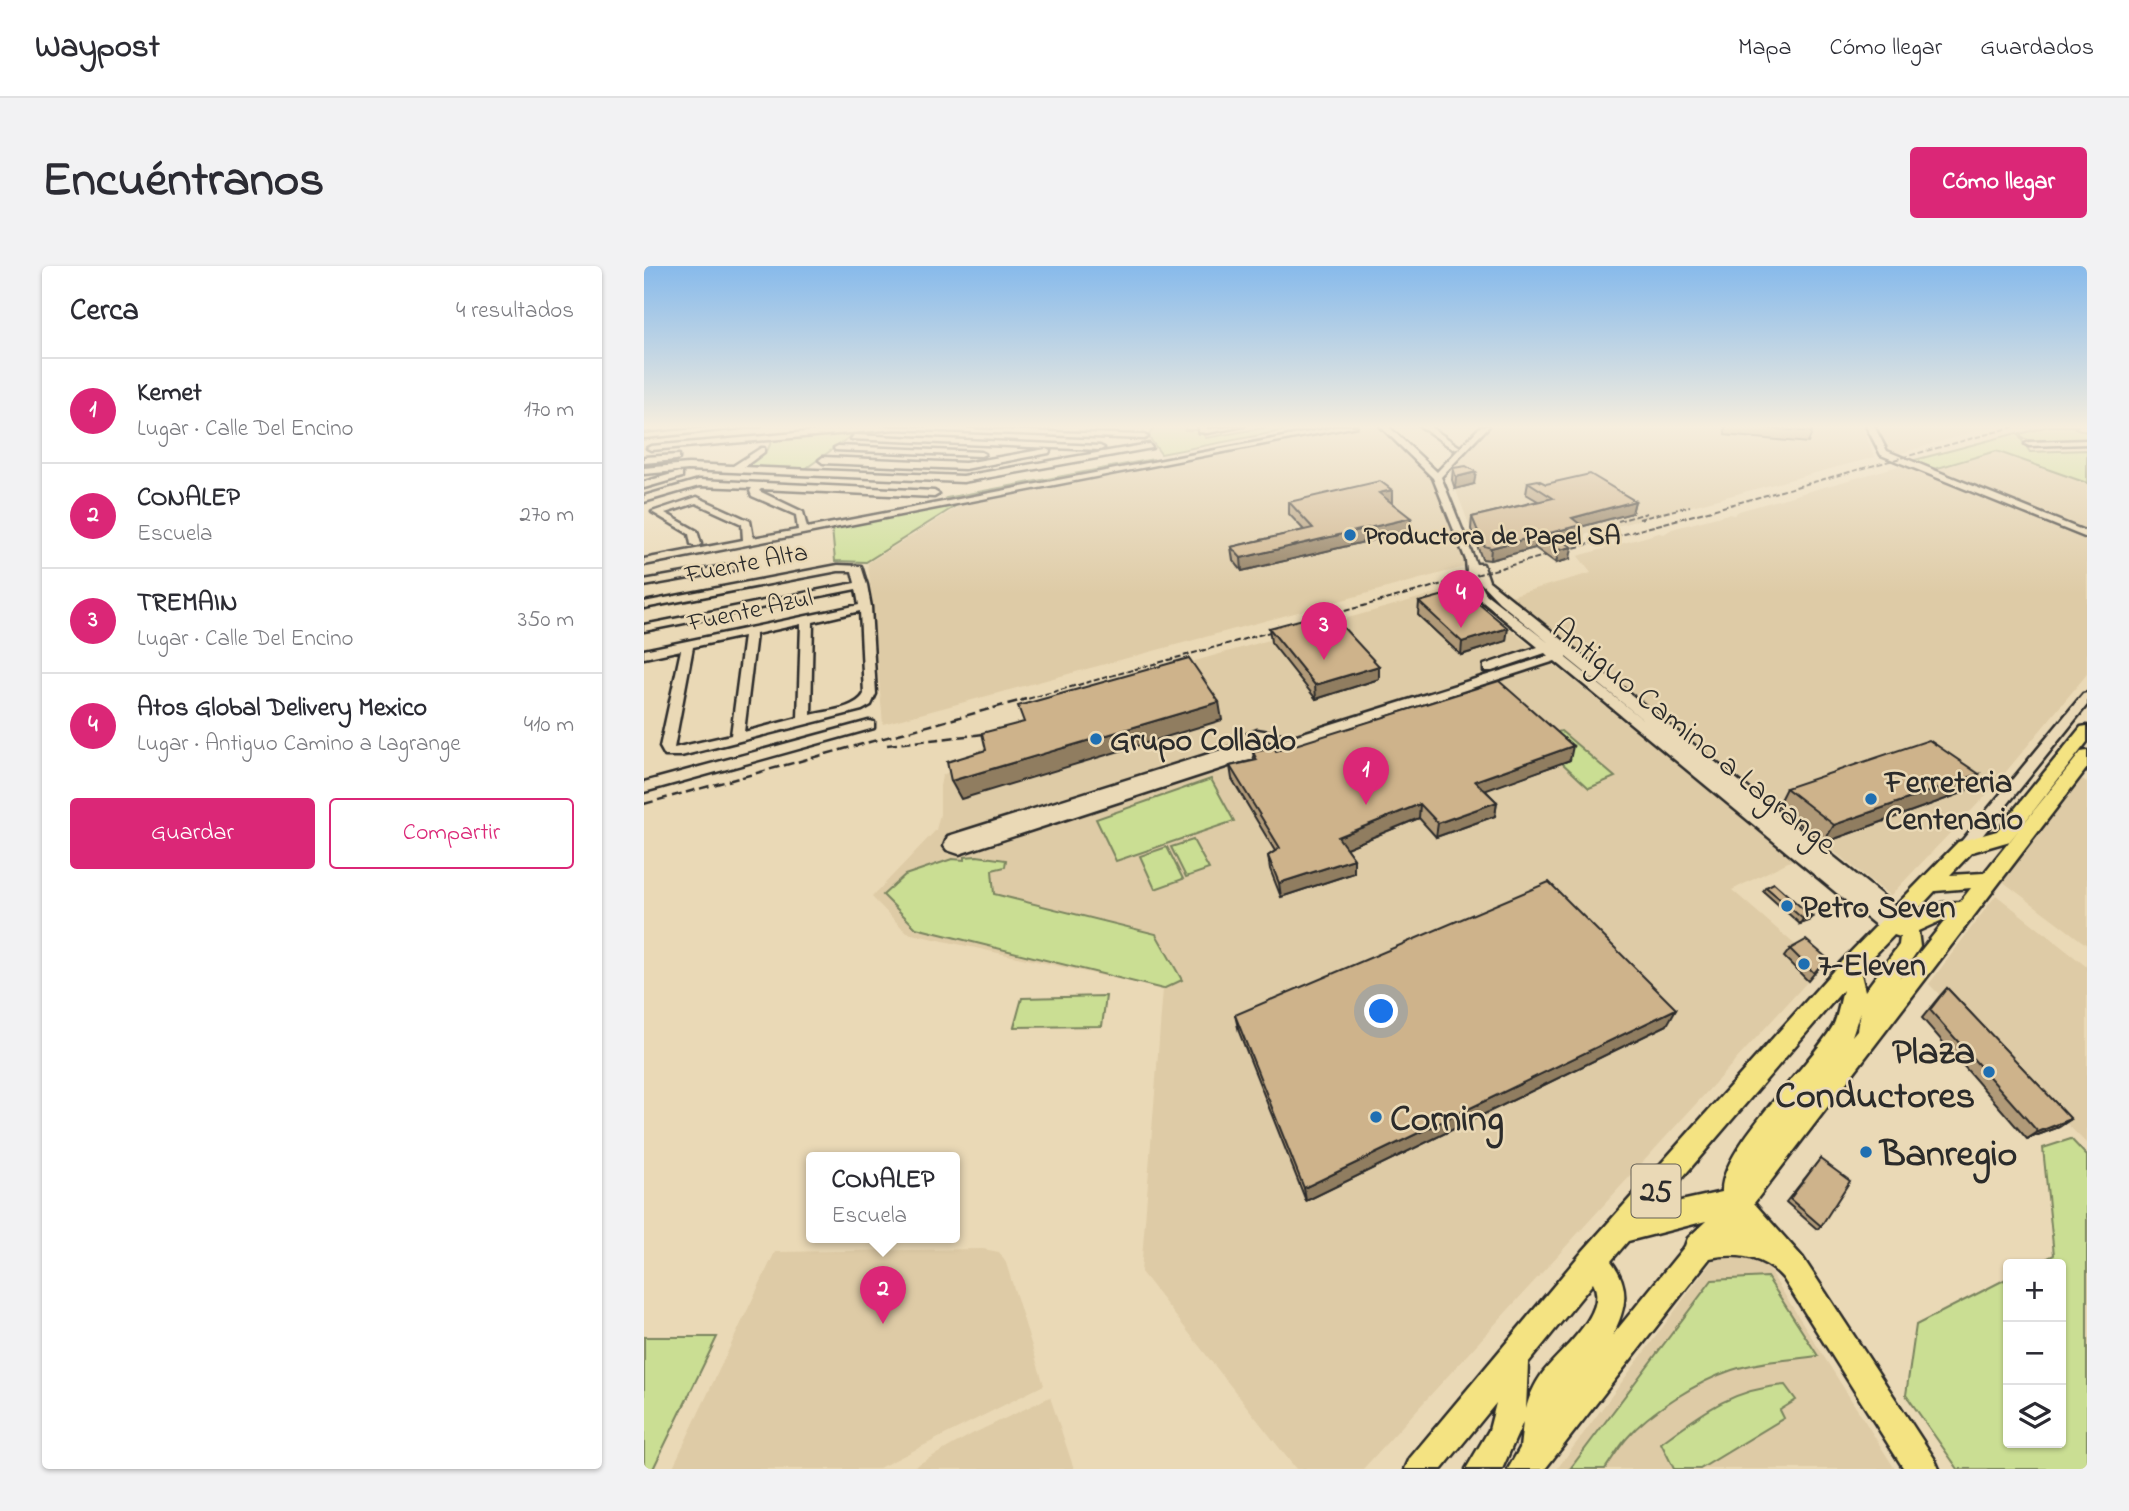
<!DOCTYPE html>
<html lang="es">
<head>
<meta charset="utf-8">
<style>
	body { margin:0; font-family:"Indie Flower",sans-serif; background:#f2f2f3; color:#2b2b33 }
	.controls { position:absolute; right:21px; bottom:21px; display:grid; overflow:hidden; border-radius:7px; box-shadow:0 2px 5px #0004 }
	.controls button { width:63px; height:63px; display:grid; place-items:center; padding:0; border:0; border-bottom:2px solid #e1e1e2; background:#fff; color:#2b2b33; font:35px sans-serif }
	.you { position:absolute; left:738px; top:746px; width:24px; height:24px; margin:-18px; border:5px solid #fff; border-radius:50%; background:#1a73e8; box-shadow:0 0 0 10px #1a73e833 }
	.badge { display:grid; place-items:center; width:46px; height:46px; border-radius:50%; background:#db2777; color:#fff; font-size:23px; font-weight:700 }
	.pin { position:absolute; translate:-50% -58px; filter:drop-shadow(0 2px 4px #0008) }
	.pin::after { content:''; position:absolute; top:37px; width:24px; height:21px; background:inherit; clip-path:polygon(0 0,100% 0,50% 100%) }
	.popup { position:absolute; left:162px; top:886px; width:154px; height:91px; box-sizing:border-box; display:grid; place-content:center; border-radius:7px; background:#fff; filter:drop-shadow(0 2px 5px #0005); font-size:23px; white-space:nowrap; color:#7c7c81 }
	.popup b { font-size:26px; color:#2b2b33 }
	.popup::after { content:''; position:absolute; left:50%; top:100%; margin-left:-14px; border:14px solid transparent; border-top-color:#fff }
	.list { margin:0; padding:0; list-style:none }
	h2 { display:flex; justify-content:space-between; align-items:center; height:91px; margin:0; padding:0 28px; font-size:30px }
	h2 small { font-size:23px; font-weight:400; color:#7c7c81 }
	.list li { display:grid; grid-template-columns:46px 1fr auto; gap:21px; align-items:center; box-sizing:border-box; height:105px; padding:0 28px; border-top:2px solid #e1e1e2 }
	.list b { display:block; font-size:26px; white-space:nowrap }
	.list p { margin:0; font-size:23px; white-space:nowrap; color:#7c7c81 }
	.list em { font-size:23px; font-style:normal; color:#7c7c81 }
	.actions { display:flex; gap:14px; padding:21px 28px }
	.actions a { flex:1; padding:16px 0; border:2px solid #db2777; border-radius:7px; text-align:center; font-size:24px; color:#db2777 }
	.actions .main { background:#db2777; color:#fff }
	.icon { flex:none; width:38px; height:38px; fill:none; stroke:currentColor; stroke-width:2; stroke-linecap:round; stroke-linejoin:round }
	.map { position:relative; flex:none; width:1443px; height:1203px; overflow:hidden; border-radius:7px }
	header { display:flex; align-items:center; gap:42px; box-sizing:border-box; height:98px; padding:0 35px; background:#fff; border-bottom:2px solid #e1e1e2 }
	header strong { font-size:33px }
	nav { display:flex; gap:38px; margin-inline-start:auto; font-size:24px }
	.intro { display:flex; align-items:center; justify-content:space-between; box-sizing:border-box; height:168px; padding:0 42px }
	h1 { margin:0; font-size:49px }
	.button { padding:18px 32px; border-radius:7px; background:#db2777; color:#fff; font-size:24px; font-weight:700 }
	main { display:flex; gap:42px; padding:0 42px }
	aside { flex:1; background:#fff; border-radius:7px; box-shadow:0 2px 5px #0004 }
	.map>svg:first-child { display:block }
	.built { fill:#decba6 }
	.green { fill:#cade93; stroke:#7a845f; stroke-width:2 }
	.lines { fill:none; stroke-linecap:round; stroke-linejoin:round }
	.minor-casing { stroke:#2b2b2b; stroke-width:5 }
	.major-casing { stroke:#2b2b2b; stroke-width:5 }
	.minor { fill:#ead9b6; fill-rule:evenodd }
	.major { fill:#f4e382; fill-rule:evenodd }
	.rail-far1 { stroke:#2b2b2b; stroke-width:2; stroke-dasharray:6 2.5; stroke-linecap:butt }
	.rail { stroke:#2b2b2b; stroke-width:2.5; stroke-dasharray:10 4.5; stroke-linecap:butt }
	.wall { fill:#b19a78; stroke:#2b2b2b; stroke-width:2 }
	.shaded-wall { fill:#907d61; stroke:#2b2b2b; stroke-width:2 }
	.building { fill:#ceb38b; stroke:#2b2b2b; stroke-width:2 }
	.poi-dot { fill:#1f6fb2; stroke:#ead9b6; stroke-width:2.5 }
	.labels { text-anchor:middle; stroke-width:5; stroke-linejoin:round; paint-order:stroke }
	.far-poi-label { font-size:26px; font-weight:bold; fill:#2b2b2b; stroke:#ead9b6; text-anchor:start }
	.far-street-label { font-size:26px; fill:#2b2b2b; stroke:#ead9b6 }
	.shield { fill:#ead9b6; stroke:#645f55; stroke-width:2 }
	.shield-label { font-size:30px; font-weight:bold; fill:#2b2b2b }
	.street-label { font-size:32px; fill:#2b2b2b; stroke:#ead9b6 }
	.poi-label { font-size:32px; font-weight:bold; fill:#2b2b2b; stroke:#ead9b6; text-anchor:start }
	.near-poi-label { font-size:38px; font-weight:bold; fill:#2b2b2b; stroke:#ead9b6; text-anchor:start }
</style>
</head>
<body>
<header>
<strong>Waypost</strong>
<nav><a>Mapa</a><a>Cómo llegar</a><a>Guardados</a></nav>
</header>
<div class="intro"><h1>Encuéntranos</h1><a class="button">Cómo llegar</a></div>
<main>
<aside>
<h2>Cerca<small>4 resultados</small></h2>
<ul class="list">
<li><span class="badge">1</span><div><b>Kemet</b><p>Lugar · Calle Del Encino</p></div><em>170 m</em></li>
<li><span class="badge">2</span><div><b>CONALEP</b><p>Escuela</p></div><em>270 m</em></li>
<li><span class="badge">3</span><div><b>TREMAIN</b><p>Lugar · Calle Del Encino</p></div><em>350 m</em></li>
<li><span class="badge">4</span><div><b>Atos Global Delivery Mexico</b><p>Lugar · Antiguo Camino a Lagrange</p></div><em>410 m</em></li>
</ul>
<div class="actions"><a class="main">Guardar</a><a>Compartir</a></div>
</aside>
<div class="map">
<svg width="1443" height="1203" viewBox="0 0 1443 1203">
	<rect width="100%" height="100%" fill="#ead9b6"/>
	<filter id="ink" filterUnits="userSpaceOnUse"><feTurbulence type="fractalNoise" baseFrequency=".0143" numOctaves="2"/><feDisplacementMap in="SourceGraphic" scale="14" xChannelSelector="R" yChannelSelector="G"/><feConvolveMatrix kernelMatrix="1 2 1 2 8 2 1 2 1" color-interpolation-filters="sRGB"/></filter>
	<g filter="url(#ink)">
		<path class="built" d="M715 160H736L775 195 791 215 824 300 239 458 224 297 322 236Z
			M844 160H1217L1231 191 846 294 838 292 808 214 806 203Z
			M1230 160H1350L1251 189 1241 183Z
			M1350 173 1386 186 1443 184V408L1346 525 1246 630 866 330 947 307 934 290 1015 267 1020 268 1028 263 1084 248 1090 249 1095 245Z
			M814 321 1150 593 1088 624 1156 683 1164 715 719 1203H652L497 1006 519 723 263 667 228 631 292 564 296 548V520L298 510 373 458 468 429 480 415Z
			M1438 513 1443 516V679L1358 615Z
			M1352 629 1443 701V878L1285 718Z
			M339 983 355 986 362 997 400 1119 233 1203H28L131 986Z
			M1077 983 1113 985 1251 1203H913Z
			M406 1131 430 1203H266L328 1168Z"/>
		<path class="green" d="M512 160H542L541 164H554L553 167H558L562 172 630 160H663L517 188 504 170Z
			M1404 160H1434L1431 162 1443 166V174L1392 176 1378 172 1376 168Z
			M214 165 161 203 96 201 124 183 129 172Z
			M1373 167 1386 186 1443 184V217L1352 185 1287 204 1267 195Z
			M509 193 511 195 304 236 302 232Z
			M318 236 222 296 191 295 188 262Z
			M917 465 971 511 945 522 918 497 925 494 899 470Z
			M567 513 590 555 472 595 452 553Z
			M549 574 565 603 542 611 527 581Z
			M523 581 539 613 511 623 496 590Z
			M333 590 362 594 361 601 348 604 350 628 512 668 538 714 519 723 272 662 239 629 261 609 308 593 320 594V591Z
			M462 730 458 760 370 761 378 732Z
			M1427 873 1443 890V1203H1314L1262 1129 1272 1059 1364 1012V1177H1417V998H1392L1410 989 1399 882Z
			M1123 1011 1174 1090C1146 1094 1115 1095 1088 1104 1055 1115 1006 1145 983 1172 975 1181 968 1193 961 1203H926L1068 1014Z
			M0 1071H73L9 1203H0Z
			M1141 1119 1152 1134 1136 1144 1140 1152 1056 1203H1030L1017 1177C1058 1147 1088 1123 1141 1119Z"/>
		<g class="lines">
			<g class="minor-casing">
				<path id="minor" d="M87 160H117L0 172V168Z
					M231 160 500 169 504 171 500 173 251 163 7 184 3 182 7 180Z
					M555 160H563V163L600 160 563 167 555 166Z
					M697 160H713L0 299V293L99 274 98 258 52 237 21 247 53 265 57 278 52 281 47 278 45 268 8 246 53 231 106 255 109 272 154 264 152 249 108 230 106 225 108 222 55 220 0 236V230L55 214 290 225 295 228 290 231 117 223 115 225 159 246 163 262Z
					M736 160H744L793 206 837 160H845L797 211 832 298H839L845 315 1260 647 1262 652 1260 657 1253 658 1252 666H1240L911 395 642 482C635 497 615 499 600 495L315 588 303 584 300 580 304 570 590 480 592 473 613 464 637 468 640 473 904 390 901 387 848 405H840V399L894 381 834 332 824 317 822 294 789 212ZM834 314 855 336 905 377 842 328ZM922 391 1002 456 922 392ZM615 472 627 475 630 479 628 484 613 488 604 485 603 478Z
					M776 160H785L816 181 809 183Z
					M1222 160H1230L1243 185 1443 266V272L1237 189Z
					M210 169 456 180 460 182 456 184 207 173Z
					M1443 174V178L1385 180 1381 178 1385 176Z
					M505 178 508 182 319 216 44 204 0 208V202L44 198 89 200 117 182H120V186L100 201 319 210Z
					M194 180 337 186 341 188 337 190 191 184 190 182Z
					M402 183 406 185 405 187 321 203 179 197 175 194 179 191 321 197Z
					M35 189V193L32 194 0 197V191Z
					M35 206 38 207V211L0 222V216Z
					M86 299 91 302 90 304 0 320V314Z
					M194 299 217 300 223 319 227 341 232 428 227 439 218 444 37 490H21L16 481 37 384 0 392V384L215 339 212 323 0 365V359L211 317 208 305H194L0 342V336ZM216 345 220 428C212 443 182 445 167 449L169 356ZM157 358 154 452 100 466 112 368ZM100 370 87 469 30 482 49 381Z
					M1443 427V439L1326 585H1316L1313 581 1316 577 1439 428Z
					M225 455 230 456V462L0 526V516Z"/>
			</g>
			<g class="major-casing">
				<path id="major" d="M1443 460V476L1366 575 1328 586 1306 609 1340 607 1437 486 1443 485V502L1110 937 1159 992 1290 1192 1295 1203H1260L1139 1012C1121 991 1093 986 1066 992L901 1203H864L876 1182 879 1156 858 1203H822L845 1164 852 1137 798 1203H761L766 1192 939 985 1197 696 1314 576 1353 565 1437 461ZM1327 622 1316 636 1298 637 1268 650 1291 625ZM1303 652 1255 712 1276 681 1274 665ZM1250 669 1256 671 1255 679 1221 725 1216 704ZM1199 724C1196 735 1194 750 1189 760 1165 801 1076 882 1078 926L1014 940ZM1216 746 1213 764 1208 770ZM1062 955 1044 972 1041 980 968 1070C982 1043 987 1021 967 995L984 975ZM949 1017C966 1047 914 1086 898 1108 891 1118 885 1130 882 1143L884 1097Z"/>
			</g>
			<use href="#minor" class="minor"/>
			<use href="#major" class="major"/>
			<path class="rail-far1" d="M995 253 1046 240
				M974 255 1003 247
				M668 354 1373 160
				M376 435 644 361"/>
			<path class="rail" d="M243 479 358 466
				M0 538 382 433"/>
		</g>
		<path class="wall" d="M1081 160H1168V166L1164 177 1081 169Z
			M809 202 830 218 811 223 808 214Z
			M884 216 902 218 991 235 988 247 936 261 934 271 919 275 926 293 912 297 891 282 846 294 838 293 827 263 828 251 894 235 882 228Z
			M645 236H748H746L766 265 598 305 589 294 587 281 660 264 645 248Z
			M775 336 862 375 817 389 774 349Z
			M625 362 735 400V413L672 433 627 376Z
			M632 485 926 494 841 524 853 536 851 550 792 571 775 552 702 582 710 593V607L637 631 626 603 624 590 631 585 588 513 586 500 610 494 609 486Z
			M1142 522 1321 526 1179 577 1133 540Z
			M1122 621 1165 655 1156 658 1119 625Z
			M1146 683 1183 692 1164 715 1140 691Z
			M1303 722 1427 853 1415 861 1383 873 1278 752 1295 731Z
			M591 749 1023 759 662 935 595 766Z
			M1176 893 1177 960 1173 963 1142 936Z"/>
		<path class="shaded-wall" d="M832 206 830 218 811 223 812 211Z
			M748 224V236L735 239V227Z
			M991 235 988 247 936 261 934 271 906 278V267L928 252Z
			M767 252 766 265 598 305 597 292Z
			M893 270 891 282 846 294 847 282Z
			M928 281 926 293 912 297 915 284Z
			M864 362 862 375 817 389 818 376Z
			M735 400V413L672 433 671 419Z
			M575 436 578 454 317 533 307 515Z
			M929 480 926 494 829 529 831 515Z
			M1335 508 1321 526 1179 577 1190 559Z
			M853 536 851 550 792 571 794 557Z
			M776 538 775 552 695 585 694 571Z
			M710 593V607L637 631 635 617Z
			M1168 651 1165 655 1156 658 1159 653Z
			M1032 743 1023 759 662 935 660 922Z
			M1427 853 1415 861 1383 873 1394 866Z"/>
		<path class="building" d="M1102 160H1168V166Z
			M822 200 832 206 812 211 809 202Z
			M946 208 991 235 928 252 937 259 906 267 928 281 915 284 893 270 847 282 840 280 828 251 909 232 884 216 894 214 902 218Z
			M736 215 748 224 735 227 767 252 597 292 587 281 669 262 645 236Z
			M818 324 864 362 818 376 775 336Z
			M685 346 735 400 671 419 625 362Z
			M545 392 575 436 307 515 303 496 342 484 338 467 380 456 374 440Z
			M855 415 929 480 831 515 853 536 794 557 776 538 694 571 710 593 635 617 624 590 636 582 586 500 613 494 609 486 631 482 632 485Z
			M1285 474 1335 508 1190 559 1142 522Z
			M905 616 1032 743 660 922 591 749Z
			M1130 617 1168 651 1159 653 1122 621Z
			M1162 674 1183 692 1170 707 1146 683Z
			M1303 722 1427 853 1394 866 1286 744Z
			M1176 893 1206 915 1177 960 1146 933Z"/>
	</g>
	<linearGradient id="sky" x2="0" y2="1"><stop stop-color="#87baeb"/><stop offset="0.49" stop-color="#f6eede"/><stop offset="1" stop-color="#f6eede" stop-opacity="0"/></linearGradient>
	<rect width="1443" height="328" fill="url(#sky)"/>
	<g class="poi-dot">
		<circle cx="706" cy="269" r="7"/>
		<circle cx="452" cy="473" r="7"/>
		<circle cx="1227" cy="533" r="7"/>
		<circle cx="1143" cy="640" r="7"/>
		<circle cx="1160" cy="698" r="7"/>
		<circle cx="1345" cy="806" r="7"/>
		<circle cx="732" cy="851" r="7"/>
		<circle cx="1222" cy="886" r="7"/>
	</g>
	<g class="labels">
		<g class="far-poi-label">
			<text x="720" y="278">Productora de Papel SA</text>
		</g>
		<g class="far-street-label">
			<text transform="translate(102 296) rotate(-11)" y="9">Fuente Alta</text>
			<text transform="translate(106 343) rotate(-12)" y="9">Fuente Azul</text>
		</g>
		<rect class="shield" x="987.5" y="898.5" width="49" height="53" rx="5"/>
		<g class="shield-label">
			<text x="1012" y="935">25</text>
		</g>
		<g class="street-label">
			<text transform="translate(1051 469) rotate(39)" y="11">Antiguo Camino a Lagrange</text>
		</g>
		<g class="poi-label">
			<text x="466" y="484">Grupo Collado</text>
			<text x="1241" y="526">Ferreteria<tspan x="1241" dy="37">Centenario</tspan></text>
			<text x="1157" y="651">Petro Seven</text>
			<text x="1174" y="709">7-Eleven</text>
		</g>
		<g class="near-poi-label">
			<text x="1331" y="797" text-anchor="end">Plaza<tspan x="1331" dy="44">Conductores</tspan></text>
			<text x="746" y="864">Corning</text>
			<text x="1236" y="899">Banregio</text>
		</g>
	</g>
</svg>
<div class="controls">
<button>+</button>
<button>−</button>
<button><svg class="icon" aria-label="layers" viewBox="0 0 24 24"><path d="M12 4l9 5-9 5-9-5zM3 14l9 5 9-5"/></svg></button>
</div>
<div class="you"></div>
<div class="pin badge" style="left:722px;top:539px">1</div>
<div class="pin badge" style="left:239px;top:1058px">2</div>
<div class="popup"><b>CONALEP</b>Escuela</div>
<div class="pin badge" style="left:680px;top:394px">3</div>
<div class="pin badge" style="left:817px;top:362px">4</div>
</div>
</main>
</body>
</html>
